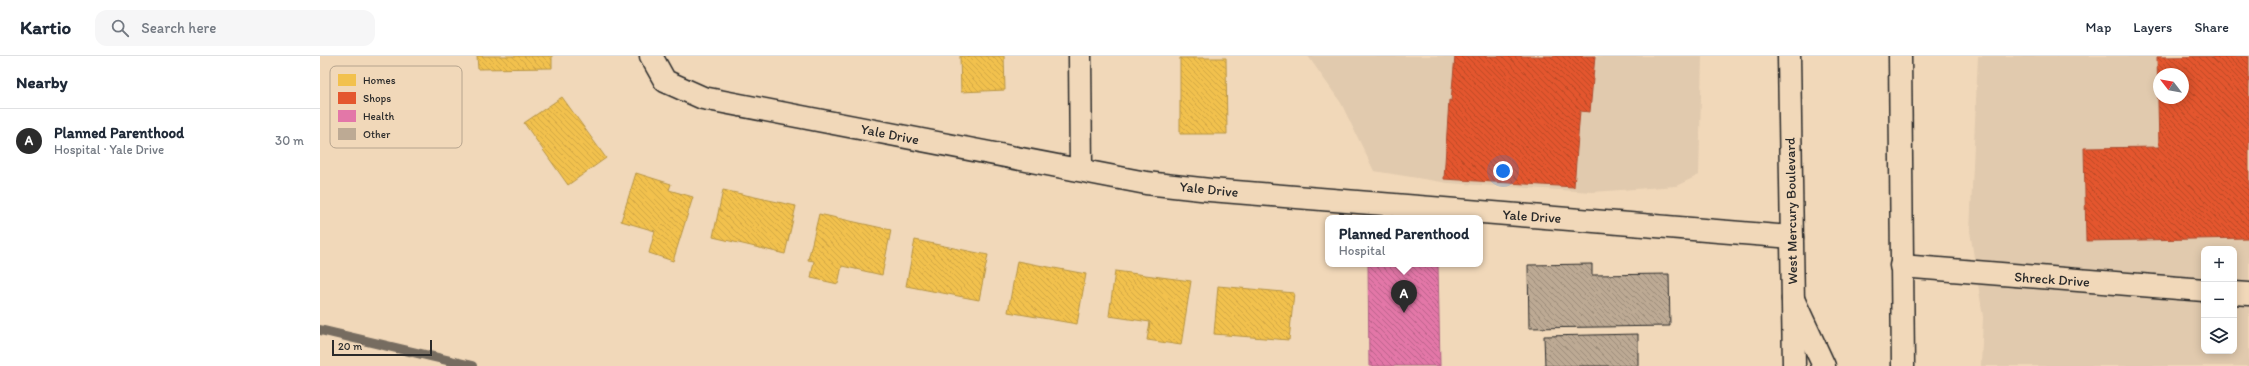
<!DOCTYPE html>
<html lang="en">
<head>
<meta charset="utf-8">
<style>
	body { margin:0; font-family:Itim,sans-serif; background:#f6f6f7; color:#1f2937 }
	.controls { position:absolute; right:12px; bottom:12px; display:grid; overflow:hidden; border-radius:8px; box-shadow:0 2px 10px #0003 }
	.controls button { width:36px; height:36px; display:grid; place-items:center; padding:0; border:0; border-bottom:1px solid #e0e1e3; background:#fff; color:#1f2937; font:20px sans-serif }
	.compass { position:absolute; left:1833px; top:12px; width:36px; height:36px; border-radius:50%; background:#fff; box-shadow:0 2px 10px #0003; rotate:301deg }
	.scale { position:absolute; left:12px; bottom:10px; width:100px; box-sizing:border-box; padding-left:4px; border:2px solid #2b2b2b; border-top:0; font-size:11px; line-height:14px; white-space:nowrap; color:#2b2b2b; -webkit-text-stroke:3px #f1d8b9; paint-order:stroke }
	.you { position:absolute; left:1183px; top:115px; width:14px; height:14px; margin:-10px; border:3px solid #fff; border-radius:50%; background:#1a73e8; box-shadow:0 0 0 6px #1a73e833 }
	.badge { display:grid; place-items:center; width:26px; height:26px; border-radius:50%; background:#2b2b2b; color:#fff; font-size:13px; font-weight:700 }
	.pin { position:absolute; translate:-50% -33px; filter:drop-shadow(0 1px 2px #0008) }
	.pin::after { content:''; position:absolute; top:21px; width:14px; height:12px; background:inherit; clip-path:polygon(0 0,100% 0,50% 100%) }
	.popup { position:absolute; left:1005px; top:159px; width:158px; height:52px; box-sizing:border-box; display:grid; place-content:center; border-radius:8px; background:#fff; filter:drop-shadow(0 1px 3px #0005); font-size:13px; white-space:nowrap; color:#747a83 }
	.popup b { font-size:15px; color:#1f2937 }
	.popup::after { content:''; position:absolute; left:50%; top:100%; margin-left:-8px; border:8px solid transparent; border-top-color:#fff }
	.list { margin:0; padding:0; list-style:none }
	h2 { display:flex; justify-content:space-between; align-items:center; height:52px; margin:0; padding:0 16px; font-size:17px }
	h2 small { font-size:13px; font-weight:400; color:#747a83 }
	.list li { display:grid; grid-template-columns:26px 1fr auto; gap:12px; align-items:center; box-sizing:border-box; height:64px; padding:0 16px; border-top:1px solid #e0e1e3 }
	.list b { display:block; font-size:15px; white-space:nowrap }
	.list p { margin:0; font-size:13px; white-space:nowrap; color:#747a83 }
	.list em { font-size:13px; font-style:normal; color:#747a83 }
	.icon { flex:none; width:22px; height:22px; fill:none; stroke:currentColor; stroke-width:2; stroke-linecap:round; stroke-linejoin:round }
	.map { position:relative; flex:none; width:1929px; height:310px; overflow:hidden }
	header { display:flex; align-items:center; gap:24px; box-sizing:border-box; height:56px; padding:0 20px; background:#fff; border-bottom:1px solid #e0e1e3 }
	header strong { font-size:19px }
	nav { display:flex; gap:22px; margin-inline-start:auto; font-size:14px }
	.search { width:280px; height:36px; background:#f6f6f7; display:flex; align-items:center; gap:10px; box-sizing:border-box; padding:0 14px; border-radius:12px; color:#747a83; font-size:15px }
	main { display:flex }
	aside { flex:1; background:#fff }
	.map>svg:first-child { display:block }
	.built { fill:#e1caae; fill-rule:evenodd }
	.homes { fill:url(#homes-back-hatch); stroke:#b69444 }
	.shops { fill:url(#shops-back-hatch); stroke:#ac4a2d; fill-rule:evenodd }
	.health { fill:url(#health-back-hatch); stroke:#ac6082 }
	.lines { fill:none; stroke-linecap:round; stroke-linejoin:round }
	.stream { stroke:#766c60; stroke-width:10 }
	.building { fill:url(#building-back-hatch); stroke:#2b2b2b }
	.minor-casing { stroke:#2b2b2b; stroke-width:25 }
	.highway-casing { stroke:#2b2b2b; stroke-width:25 }
	.minor { stroke:#f1d8b9; stroke-width:22 }
	.highway { stroke:#f1d8b9; stroke-width:22 }
	.labels { text-anchor:middle; stroke-width:4; stroke-linejoin:round; paint-order:stroke }
	.street-label { font-size:14px; fill:#2b2b2b; stroke:#f1d8b9 }
	.key { fill:#f1d8b9; stroke:#b6a48e; stroke-width:1 }
	.key-label { font-size:11px; fill:#2b2b2b }
</style>
</head>
<body>
<header>
<strong>Kartio</strong>
<div class="search"><svg class="icon" aria-label="search" viewBox="0 0 24 24"><circle cx="10" cy="10" r="6"/><path d="M15 15l6 6"/></svg>Search here</div>
<nav><a>Map</a><a>Layers</a><a>Share</a></nav>
</header>
<main>
<aside>
<h2>Nearby<small></small></h2>
<ul class="list">
<li><span class="badge">A</span><div><b>Planned Parenthood</b><p>Hospital · Yale Drive</p></div><em>30 m</em></li>
</ul>
</aside>
<div class="map">
<svg width="1929" height="310" viewBox="0 0 1929 310">
	<defs>
		<pattern id="homes-back-hatch" width="6" height="6" patternUnits="userSpaceOnUse"><rect width="6" height="6" fill="#f2c14e"/><path d="M-1 5l2 2M0 0l6 6M5-1l2 2" fill="none" stroke="#d0a644"/></pattern>
		<pattern id="shops-back-hatch" width="6" height="6" patternUnits="userSpaceOnUse"><rect width="6" height="6" fill="#e4572e"/><path d="M-1 5l2 2M0 0l6 6M5-1l2 2" fill="none" stroke="#b94827"/></pattern>
		<pattern id="health-back-hatch" width="6" height="6" patternUnits="userSpaceOnUse"><rect width="6" height="6" fill="#e377a8"/><path d="M-1 5l2 2M0 0l6 6M5-1l2 2" fill="none" stroke="#b86289"/></pattern>
		<pattern id="building-back-hatch" width="6" height="6" patternUnits="userSpaceOnUse"><rect width="6" height="6" fill="#bdaa94"/><path d="M-1 5l2 2M0 0l6 6M5-1l2 2" fill="none" stroke="#9a8b79"/></pattern>
	</defs>
	<rect width="100%" height="100%" fill="#f1d8b9"/>
	<filter id="ink" filterUnits="userSpaceOnUse"><feTurbulence type="fractalNoise" baseFrequency=".025" numOctaves="2"/><feDisplacementMap in="SourceGraphic" scale="8" xChannelSelector="R" yChannelSelector="G"/><feConvolveMatrix kernelMatrix="1 2 1 2 8 2 1 2 1" color-interpolation-filters="sRGB"/></filter>
	<g filter="url(#ink)">
		<path class="built" d="M988 0H1382L1379 119 1356 130 1273 136 1128 127 1054 115 1021 47Z
			M1658 0H1929V310H1661L1663 261 1650 175ZM1839 18H1863V42H1839ZM1884 193H1914V295H1884Z"/>
		<path class="homes" d="M157 0H232V12L158 13Z
			M640 0H684L685 34 641 36Z
			M860 2H906L907 78H860Z
			M242 41 286 102 248 129 204 67Z
			M316 117 351 128 349 134 373 141 353 205 329 197 335 175 301 165Z
			M403 134 476 150 465 198 393 181Z
			M499 158 571 174 562 219 522 210 518 228 491 222 494 205 488 204Z
			M595 184 668 199 659 244 586 230Z
			M697 205 766 218 757 268 688 256Z
			M795 215 871 225 861 289 827 284 830 266 789 260Z
			M898 230 974 237 969 284 894 278Z"/>
		<path class="shops" d="M1135 0H1275L1270 56 1260 55 1254 131 1124 123 1129 44 1131 45Z
			M1929 0V182L1766 185 1764 92 1839 91 1837 1ZM1839 18H1863V42H1839Z"/>
		<path class="health" d="M1048 208H1118L1120 310H1049Z"/>
		<g class="lines">
			<path class="stream" d="M0 274 152 310"/>
		</g>
		<path class="building" d="M1272 208V219L1349 218 1350 270 1209 272 1208 209Z
			M1318 278V310H1225L1224 280Z"/>
		<g class="lines">
			<g class="minor-casing">
				<path id="minor" d="M331 0 345 25 383 42 826 127 890 134 1472 181
					M760 0 761 114
					M1581 210 1884 234
					M1914 237 1929 238
					M1473 243 1504 310"/>
			</g>
			<g class="highway-casing">
				<path id="highway" d="M1469 0 1474 310
					M1580 0 1583 310"/>
			</g>
			<use href="#minor" class="minor"/>
			<use href="#highway" class="highway"/>
		</g>
	</g>
	<g class="labels">
		<g class="street-label">
			<text transform="translate(570 78) rotate(11)" y="5">Yale Drive</text>
			<text transform="translate(889 133) rotate(6)" y="5">Yale Drive</text>
			<text transform="translate(1471 155) rotate(-91)" y="5">West Mercury Boulevard</text>
			<text transform="translate(1212 160) rotate(4)" y="5">Yale Drive</text>
			<text transform="translate(1732 223) rotate(4)" y="5">Shreck Drive</text>
		</g>
	</g>
	<rect x="10" y="10" width="132" height="82" rx="6" class="key"/>
	<rect x="18" y="18" width="18" height="12" fill="#f2c14e"/>
	<rect x="18" y="36" width="18" height="12" fill="#e4572e"/>
	<rect x="18" y="54" width="18" height="12" fill="#e377a8"/>
	<rect x="18" y="72" width="18" height="12" fill="#bdaa94"/>
	<g class="key-label">
		<text x="43" y="28">Homes</text>
		<text x="43" y="46">Shops</text>
		<text x="43" y="64">Health</text>
		<text x="43" y="82">Other</text>
	</g>
</svg>
<div class="controls">
<button>+</button>
<button>−</button>
<button><svg class="icon" aria-label="layers" viewBox="0 0 24 24"><path d="M12 4l9 5-9 5-9-5zM3 14l9 5 9-5"/></svg></button>
</div>
<svg class="compass" viewBox="-18 -18 36 36"><path d="M0-13l5 13h-10z" fill="#e53935"/><path d="M0 13l5-13h-10z" fill="#747a83"/></svg>
<div class="scale">20 m</div>
<div class="you"></div>
<div class="pin badge" style="left:1084px;top:257px">A</div>
<div class="popup"><b>Planned Parenthood</b>Hospital</div>
</div>
</main>
</body>
</html>
